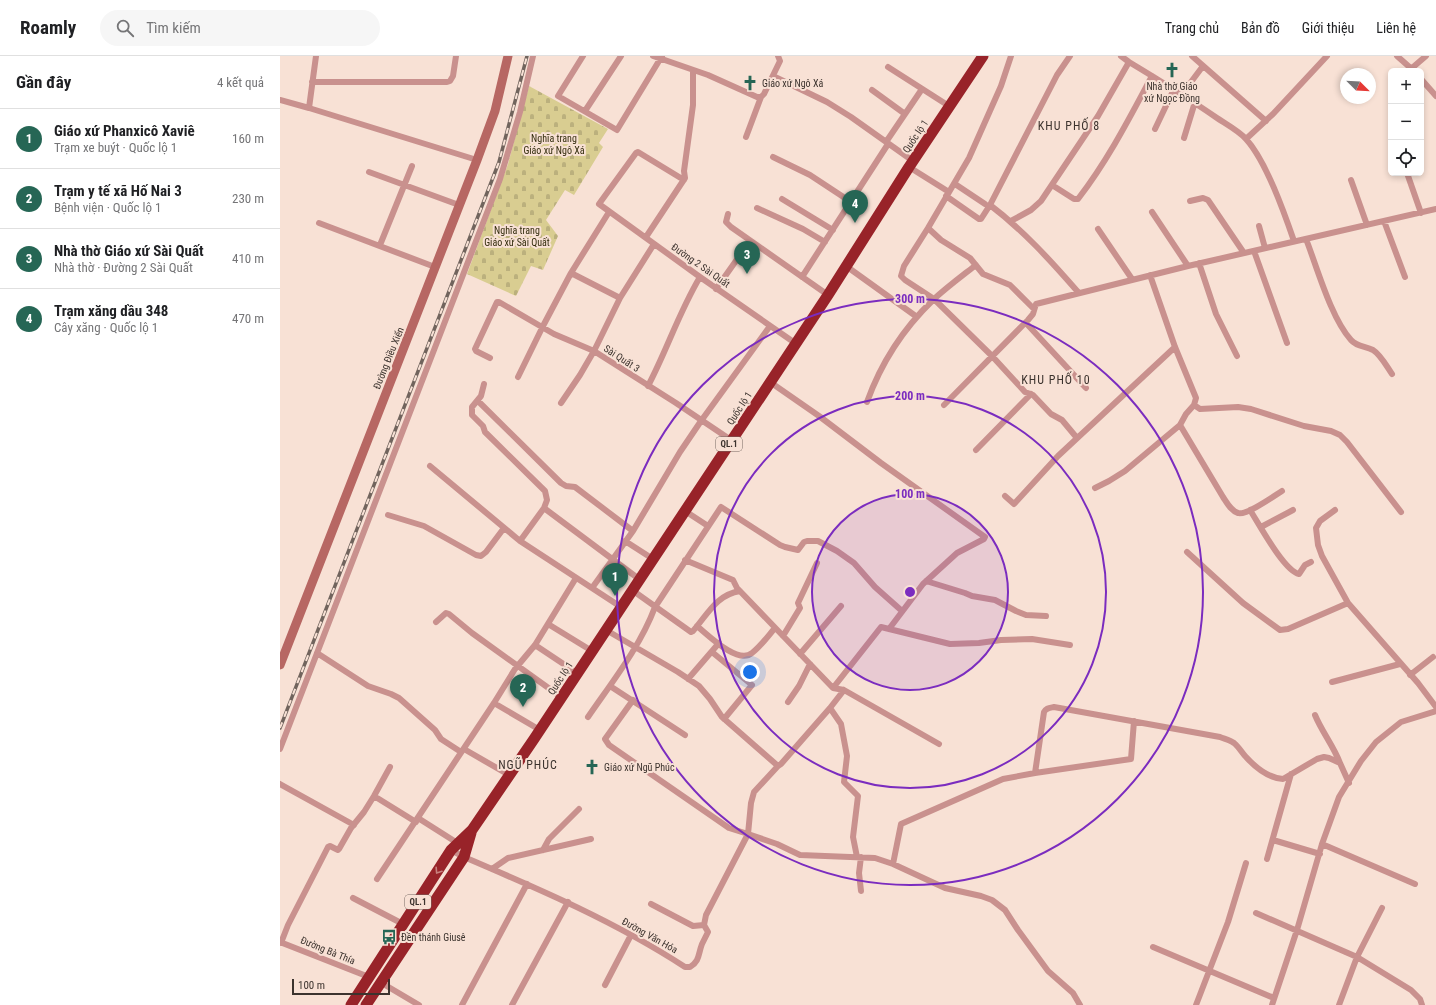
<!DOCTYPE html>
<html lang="vi">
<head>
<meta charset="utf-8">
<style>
	body { margin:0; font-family:"Roboto Condensed",sans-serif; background:#f6f6f6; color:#202124 }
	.controls { position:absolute; right:12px; top:12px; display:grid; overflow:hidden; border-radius:6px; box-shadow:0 2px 6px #0003 }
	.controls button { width:36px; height:36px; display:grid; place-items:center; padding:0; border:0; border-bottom:1px solid #e0e0e0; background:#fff; color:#202124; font:20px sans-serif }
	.compass { position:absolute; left:1060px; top:12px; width:36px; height:36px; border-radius:50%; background:#fff; box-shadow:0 2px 6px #0003; rotate:114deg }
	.scale { position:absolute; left:12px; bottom:10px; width:98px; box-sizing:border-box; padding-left:4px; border:2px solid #3c332e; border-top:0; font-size:11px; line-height:14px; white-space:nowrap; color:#3c332e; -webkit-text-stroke:3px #f8e1d5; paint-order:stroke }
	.you { position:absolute; left:470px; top:616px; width:14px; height:14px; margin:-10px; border:3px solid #fff; border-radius:50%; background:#1a73e8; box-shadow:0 0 0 6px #1a73e833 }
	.badge { display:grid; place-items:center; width:26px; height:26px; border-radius:50%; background:#266655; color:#fff; font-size:13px; font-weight:700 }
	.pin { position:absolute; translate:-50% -33px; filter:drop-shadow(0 1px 2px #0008) }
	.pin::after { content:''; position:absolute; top:21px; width:14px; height:12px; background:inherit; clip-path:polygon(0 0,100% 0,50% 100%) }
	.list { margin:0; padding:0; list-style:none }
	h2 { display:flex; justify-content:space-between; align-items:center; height:52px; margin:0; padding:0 16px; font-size:17px }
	h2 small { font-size:13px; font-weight:400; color:#757577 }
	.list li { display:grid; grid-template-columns:26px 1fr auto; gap:12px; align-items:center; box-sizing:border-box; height:60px; padding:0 16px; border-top:1px solid #e0e0e0 }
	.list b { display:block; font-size:15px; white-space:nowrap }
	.list p { margin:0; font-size:13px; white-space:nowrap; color:#757577 }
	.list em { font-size:13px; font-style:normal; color:#757577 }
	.icon { flex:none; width:22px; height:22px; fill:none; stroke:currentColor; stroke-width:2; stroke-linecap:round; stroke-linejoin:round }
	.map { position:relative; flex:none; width:1156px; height:949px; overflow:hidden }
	header { display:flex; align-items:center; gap:24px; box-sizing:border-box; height:56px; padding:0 20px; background:#fff; border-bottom:1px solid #e0e0e0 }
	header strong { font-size:19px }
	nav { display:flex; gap:22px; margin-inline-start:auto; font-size:14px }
	.search { width:280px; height:36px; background:#f6f6f6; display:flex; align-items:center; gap:10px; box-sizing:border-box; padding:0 14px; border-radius:22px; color:#757577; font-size:15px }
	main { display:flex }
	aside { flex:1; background:#fff }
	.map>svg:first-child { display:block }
	.cemetery { fill:url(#cemetery-stones) }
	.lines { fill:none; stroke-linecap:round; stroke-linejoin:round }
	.street { stroke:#c9918e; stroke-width:6 }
	.secondary { stroke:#b76763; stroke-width:9 }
	.highway { stroke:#982329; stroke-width:11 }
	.rail-casing { stroke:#71645d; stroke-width:3.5 }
	.rail { stroke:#f8e1d5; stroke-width:2; stroke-dasharray:6; stroke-linecap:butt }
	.oneway { stroke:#c8827f }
	.ring { fill:none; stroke:#7b2cbf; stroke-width:2 }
	.labels { text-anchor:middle; stroke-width:4; stroke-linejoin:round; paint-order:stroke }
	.shield { fill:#f8e1d5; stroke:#746760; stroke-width:1 }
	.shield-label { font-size:9px; font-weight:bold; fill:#3c332e }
	.poi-label { font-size:10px; fill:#3c332e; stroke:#f8e1d5; text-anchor:start }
	.street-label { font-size:10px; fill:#3c332e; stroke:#f8e1d5 }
	.park-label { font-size:10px; fill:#322c0c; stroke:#f8e1d5 }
	.quarter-label { font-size:12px; letter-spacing:1px; fill:#3c332e; stroke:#f8e1d5 }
	.centre { fill:#7b2cbf; stroke:#f8e1d5; stroke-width:2 }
	.ring-label { font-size:12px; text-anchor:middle; font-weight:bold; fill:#7b2cbf; stroke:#f8e1d5; stroke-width:4; stroke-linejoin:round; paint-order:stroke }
</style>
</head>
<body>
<header>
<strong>Roamly</strong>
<div class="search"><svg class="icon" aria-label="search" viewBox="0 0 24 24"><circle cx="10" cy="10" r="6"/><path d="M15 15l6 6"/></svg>Tìm kiếm</div>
<nav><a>Trang chủ</a><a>Bản đồ</a><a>Giới thiệu</a><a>Liên hệ</a></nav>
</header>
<main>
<aside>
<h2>Gần đây<small>4 kết quả</small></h2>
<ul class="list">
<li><span class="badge">1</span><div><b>Giáo xứ Phanxicô Xaviê</b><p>Trạm xe buýt · Quốc lộ 1</p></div><em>160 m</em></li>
<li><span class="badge">2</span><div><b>Trạm y tế xã Hố Nai 3</b><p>Bệnh viện · Quốc lộ 1</p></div><em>230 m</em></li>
<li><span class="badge">3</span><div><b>Nhà thờ Giáo xứ Sài Quất</b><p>Nhà thờ · Đường 2 Sài Quất</p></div><em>410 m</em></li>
<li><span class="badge">4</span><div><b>Trạm xăng dầu 348</b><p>Cây xăng · Quốc lộ 1</p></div><em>470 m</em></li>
</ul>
</aside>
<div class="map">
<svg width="1156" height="949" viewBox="0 0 1156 949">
	<defs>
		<pattern id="cemetery-stones" width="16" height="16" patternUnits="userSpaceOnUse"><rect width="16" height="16" fill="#d9cd91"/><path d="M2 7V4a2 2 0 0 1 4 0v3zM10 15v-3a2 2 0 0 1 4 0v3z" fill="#bbb07d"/></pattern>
	</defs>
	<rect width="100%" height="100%" fill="#f8e1d5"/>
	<path class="cemetery" d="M249 30 328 73 319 87 323 91 294 139 285 134 266 164 278 180 263 214 251 210 236 240 187 218 228 108Z"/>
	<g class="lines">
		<path class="street" d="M36 0 29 52 197 104
			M303 0 278 40 337 74 382 0
			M373 0 428 19 477 41H481L484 38 500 5 498 0
			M731 0 721 30 689 102 648 172 624 210 621 220 625 224 654 243 712 300 745 336 753 339 771 358 782 364 797 382
			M841 0 849 6C879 24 908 42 937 62 946 68 959 75 966 83 986 105 1004 156 1014 185
			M912 0 986 65
			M1117 0 1134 15
			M608 11 669 50
			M1132 12 1146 0
			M493 20 547 46 571 61 633 105
			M1141 23 1156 40
			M32 26H167L170 25 173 20 176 0
			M592 34 625 58
			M902 38 923 10
			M0 44 29 52
			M305 55 341 0
			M875 73 894 33
			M466 81 481 41
			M904 82 915 46
			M966 83 993 58 1047 0
			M606 86 642 33
			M493 101 530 119 571 146
			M629 111 669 136
			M89 116 179 149
			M1127 117 1141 157
			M404 124 358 96 356 97 319 148 420 221 515 287
			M1071 124 1087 169
			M675 128 705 148
			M772 129 794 143H798C828 104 849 63 872 20
			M666 140 699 163H701L710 149 777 19 790 0
			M502 143 553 174
			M910 145 923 142 928 144 964 197
			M710 149C743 174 771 205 798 236
			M477 152 523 173 545 186
			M872 156 908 210
			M448 158 446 166 451 171 548 239
			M731 165 751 154 761 145 818 60 849 6
			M1104 165 1125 221
			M39 167 155 211
			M979 170 985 192
			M648 172 661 184 690 202 703 218 730 229 754 253
			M818 173 852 223
			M366 181 405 122 404 115 413 49V14
			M1026 183C1037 211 1051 262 1071 284 1077 291 1085 290 1093 294 1101 299 1107 311 1112 318
			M100 189 132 110
			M974 195 1007 287
			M919 207 936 258 957 300
			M566 210 637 261
			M291 217 340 242
			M522 221 608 88
			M436 233 470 185
			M746 267 806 332
			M210 302 196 295 195 293 217 246H219L274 278 314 295 396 347 451 384
			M238 321 263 270 291 217 329 156
			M490 326 539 360 601 407 705 481 704 483 677 497 643 528 609 573
			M204 328 201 340 192 351V359L203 370 205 376 265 435 267 444 264 452 240 485
			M368 330C387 294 399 256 420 221
			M198 345 281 427 286 430 295 431 353 475
			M587 346C601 307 624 272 653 244 667 231 682 220 696 209
			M281 347 300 319 314 295 340 242 374 188
			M664 349 748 264 753 258 756 248 908 210 1156 153
			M914 349 920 353 958 351 971 353 1024 370 1051 375 1060 379 1067 386 1121 456
			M900 369 943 441C947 447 951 455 958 457 966 460 994 440 1002 435
			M696 394 751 338
			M150 410 240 485 341 551
			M815 432 829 425 845 415 900 369 906 358 914 349 916 342 895 291 870 219
			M725 440 734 448 778 400 895 291
			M264 452 359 523
			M970 454C979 468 1004 515 1019 518L1025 509 1031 506
			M1055 454 1040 465 1036 472 1038 489 1042 500 1068 547 1138 627 1156 651
			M405 455 428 470
			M108 459 144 470 196 499 201 500 206 496 224 472
			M981 471 1013 454
			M345 485 373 503
			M907 496 963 547 1000 574 1008 573 1068 547
			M405 504 453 524 457 532 553 632 564 634 659 688
			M646 525 685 537 692 540 715 544 736 555 746 559 766 560
			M312 532 353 475 400 396 421 365 490 270
			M352 534 411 576 413 575C428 558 436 539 460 535
			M156 566 166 557 169 558 192 577 281 641
			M268 568 312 595
			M417 570C428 579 458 609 472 597 481 590 488 580 495 572
			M326 574 398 616 419 630 430 643 442 661 498 710 474 736 471 747 468 778 497 788 520 799 595 802 613 808 665 832 701 840 712 844 725 854 738 874 768 915 793 937 800 949
			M503 580 520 552 518 547 537 507
			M255 589 297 617
			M432 596 472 629 444 663
			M37 597 88 630 111 638 119 642 155 674 161 683 181 696
			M520 598 561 550
			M1130 619 1153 601
			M408 623 439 587
			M1052 626 1120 608
			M330 630 405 679
			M553 632 601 571 670 588 699 587 721 584 752 583 790 589
			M508 646 519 630 530 608
			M214 647 260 674
			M550 652 561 668 567 700 564 726 578 740 573 781 577 801
			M1035 659C1042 676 1053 689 1060 707
			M308 661C332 626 360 591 375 551L441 451 500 489 505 491 518 494 524 486 527 485H538L557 495 574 507 595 531 622 555
			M0 693 220 123 240 56 253 0
			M184 693 229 719
			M498 710 501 708 550 652 564 634
			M755 717 851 703 854 665
			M0 728 74 769
			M94 740 136 766
			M138 762 179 788
			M993 784 1040 798
			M1042 788 1135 828
			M171 794 184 801C259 833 336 866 405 911H410C420 905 418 898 422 888 424 884 426 880 428 876L424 869 426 859 468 778 449 772 329 689 325 683 353 644
			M263 794 269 783 299 753
			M987 803 1011 718
			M613 808 621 768 723 723 755 717 764 656C766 652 769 652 774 651L940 681C945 683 950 684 954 687 959 691 962 697 966 701 976 712 989 722 1003 723L1037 703 1044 701 1049 702 1060 707 1069 727
			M212 813 228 802 311 783
			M97 823 214 647 235 613 255 589 296 522
			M581 835 579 817 581 801
			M73 842 123 868
			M371 848 413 870 424 869
			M976 857 1077 901 1131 934 1140 943 1142 949
			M0 886 89 921
			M1 887 8 869 48 791 50 790 58 794 59 793 71 772 84 756 94 740 110 711
			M873 891 994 942
			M100 926 139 949
			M325 929 351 879
			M182 949 247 828
			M232 949 288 846
			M916 949 948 866 966 807
			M992 949 1017 874 1042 788 1059 741 1081 705 1096 686 1121 666 1156 655
			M1059 949 1077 901 1102 852"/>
		<path class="secondary" d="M0 609 197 104 215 55 228 0"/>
		<path class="highway" d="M71 949 171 794 192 774 254 683 548 239 629 111 703 0
			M86 949 184 801 191 777"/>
		<g class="rail-casing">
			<path id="rail" d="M0 672 219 106 247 0"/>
		</g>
		<use href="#rail" class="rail"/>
	</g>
	<defs><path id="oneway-chevron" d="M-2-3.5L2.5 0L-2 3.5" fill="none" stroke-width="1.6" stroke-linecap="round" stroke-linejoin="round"/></defs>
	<use class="oneway" href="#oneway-chevron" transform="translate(158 815) rotate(123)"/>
	<circle cx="630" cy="536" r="98" fill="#7b2cbf" fill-opacity=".12"/>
	<g class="ring">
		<circle cx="630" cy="536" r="98"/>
		<circle cx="630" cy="536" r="196"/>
		<circle cx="630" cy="536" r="293"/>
	</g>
	<defs>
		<g id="church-bare" transform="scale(1.2)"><path d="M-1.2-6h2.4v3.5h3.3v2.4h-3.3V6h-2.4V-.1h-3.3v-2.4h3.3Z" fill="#266655" stroke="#f8e1d5" stroke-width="2.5" paint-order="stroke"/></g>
		<g id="bus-bare" transform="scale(1.2)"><path d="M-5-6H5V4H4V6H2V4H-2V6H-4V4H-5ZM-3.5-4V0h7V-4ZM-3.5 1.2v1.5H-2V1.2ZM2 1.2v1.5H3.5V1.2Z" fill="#266655" stroke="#f8e1d5" stroke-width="2.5" paint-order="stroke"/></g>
	</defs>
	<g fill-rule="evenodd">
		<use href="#church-bare" x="892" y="14"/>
		<use href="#church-bare" x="470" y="27"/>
		<use href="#church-bare" x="312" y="711"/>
		<use href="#bus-bare" x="109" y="881"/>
	</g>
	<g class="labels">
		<g class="shield">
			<rect x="436" y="381" width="26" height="14" rx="3"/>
			<rect x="125" y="839" width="26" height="14" rx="3"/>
		</g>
		<g class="shield-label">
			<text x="449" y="391">QL.1</text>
			<text x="138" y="849">QL.1</text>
		</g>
		<g class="poi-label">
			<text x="482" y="31">Giáo xứ Ngô Xá</text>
			<text x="892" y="34" text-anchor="middle">Nhà thờ Giáo<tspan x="892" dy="12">xứ Ngọc Đồng</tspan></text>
			<text x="324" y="715">Giáo xứ Ngũ Phúc</text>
			<text x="121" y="885">Đền thánh Giusê</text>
		</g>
		<g class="street-label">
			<text transform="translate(635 80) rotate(-56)" y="4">Quốc lộ 1</text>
			<text transform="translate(421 209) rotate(35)" y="4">Đường 2 Sài Quất</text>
			<text transform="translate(108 302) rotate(-68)" y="4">Đường Điều Xiển</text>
			<text transform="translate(342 302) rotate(33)" y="4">Sài Quất 3</text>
			<text transform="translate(459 352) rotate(-57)" y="4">Quốc lộ 1</text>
			<text transform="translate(280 622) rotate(-57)" y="4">Quốc lộ 1</text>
			<text transform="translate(370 879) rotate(29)" y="4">Đường Văn Hóa</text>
			<text transform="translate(48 894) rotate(22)" y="4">Đường Bà Thía</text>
		</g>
		<g class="park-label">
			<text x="274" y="86">Nghĩa trang<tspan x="274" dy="12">Giáo xứ Ngô Xá</tspan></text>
			<text x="237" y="178">Nghĩa trang<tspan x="237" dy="12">Giáo xứ Sài Quất</tspan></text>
		</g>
		<g class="quarter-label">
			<text x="789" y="74">KHU PHỐ 8</text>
			<text x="776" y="328">KHU PHỐ 10</text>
			<text x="248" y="713">NGŨ PHÚC</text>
		</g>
	</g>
	<circle cx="630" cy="536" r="6" class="centre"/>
	<g class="ring-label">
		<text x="630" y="247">300 m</text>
		<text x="630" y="344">200 m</text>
		<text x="630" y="442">100 m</text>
	</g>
</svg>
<div class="controls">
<button>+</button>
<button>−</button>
<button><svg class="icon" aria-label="locate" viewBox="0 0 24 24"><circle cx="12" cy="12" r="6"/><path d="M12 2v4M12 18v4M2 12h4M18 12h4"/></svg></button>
</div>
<svg class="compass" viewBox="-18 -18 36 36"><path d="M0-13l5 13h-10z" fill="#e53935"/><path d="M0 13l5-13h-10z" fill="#757577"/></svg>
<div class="scale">100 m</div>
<div class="you"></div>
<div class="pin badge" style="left:335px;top:540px">1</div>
<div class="pin badge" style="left:243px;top:651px">2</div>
<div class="pin badge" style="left:467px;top:218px">3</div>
<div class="pin badge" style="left:575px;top:167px">4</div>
</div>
</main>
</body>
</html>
